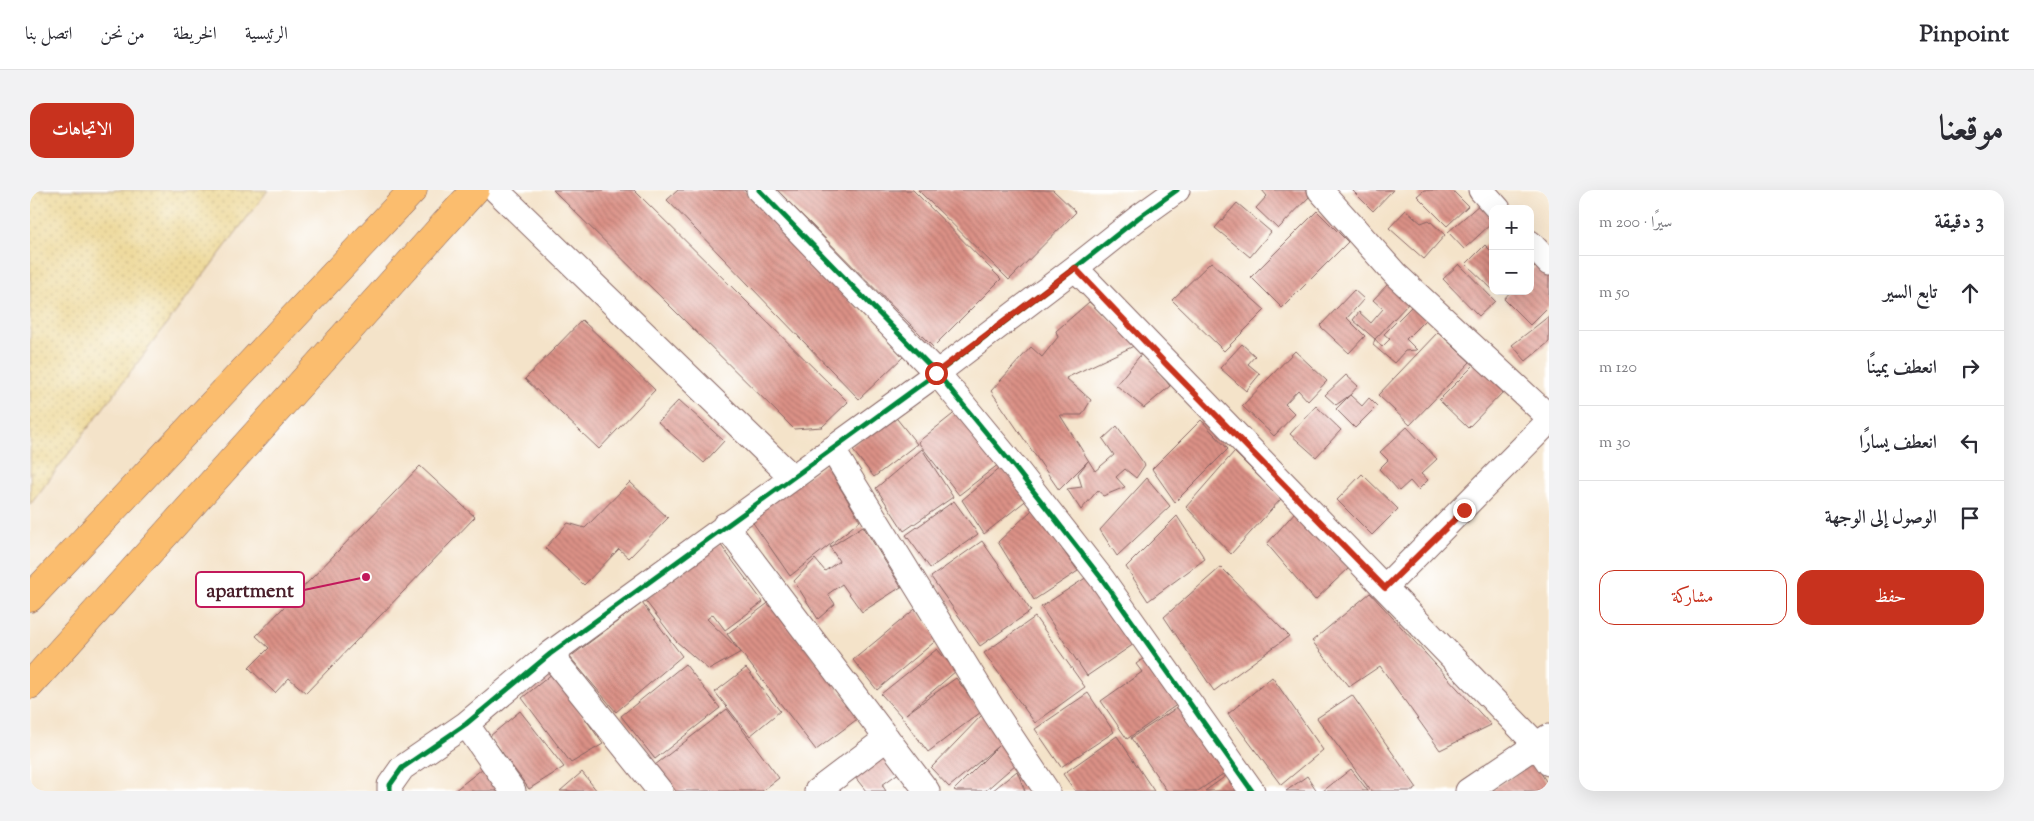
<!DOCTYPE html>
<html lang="ar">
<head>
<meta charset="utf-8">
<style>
	body { margin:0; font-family:"Sorts Mill Goudy",Amiri,serif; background:#f2f2f3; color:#2b2b33; direction:rtl }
	.controls { position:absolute; right:15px; top:15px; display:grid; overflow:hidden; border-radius:10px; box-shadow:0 5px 20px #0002 }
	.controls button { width:45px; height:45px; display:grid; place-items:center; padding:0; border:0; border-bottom:1px solid #e1e1e2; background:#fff; color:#2b2b33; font:25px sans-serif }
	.stop { position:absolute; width:15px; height:15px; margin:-11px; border:4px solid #c8321e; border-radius:50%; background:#fff }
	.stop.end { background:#c8321e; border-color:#fff; box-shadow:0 1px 5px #0008 }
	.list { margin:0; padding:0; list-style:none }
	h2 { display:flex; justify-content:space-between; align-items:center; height:65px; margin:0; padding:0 20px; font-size:21px }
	h2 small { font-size:16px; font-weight:400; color:#7c7c81 }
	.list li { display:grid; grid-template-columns:32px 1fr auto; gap:15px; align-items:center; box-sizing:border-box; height:75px; padding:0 20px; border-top:1px solid #e1e1e2 }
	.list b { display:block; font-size:19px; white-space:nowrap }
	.list em { font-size:16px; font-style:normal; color:#7c7c81 }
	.actions { display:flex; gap:10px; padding:15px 20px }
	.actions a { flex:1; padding:11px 0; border:1px solid #c8321e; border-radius:15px; text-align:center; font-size:18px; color:#c8321e }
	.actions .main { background:#c8321e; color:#fff }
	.icon { flex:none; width:28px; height:28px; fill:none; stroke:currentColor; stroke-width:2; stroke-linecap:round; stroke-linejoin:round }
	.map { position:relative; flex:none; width:1519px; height:601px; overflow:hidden; direction:ltr; border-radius:15px }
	header { display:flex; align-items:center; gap:30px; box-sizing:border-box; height:70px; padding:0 25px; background:#fff; border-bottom:1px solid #e1e1e2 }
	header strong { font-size:24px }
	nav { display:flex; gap:28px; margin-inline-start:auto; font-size:18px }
	.intro { display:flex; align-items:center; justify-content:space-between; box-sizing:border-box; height:120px; padding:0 30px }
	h1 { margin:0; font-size:35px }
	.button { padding:12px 22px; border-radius:15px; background:#c8321e; color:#fff; font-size:18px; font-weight:700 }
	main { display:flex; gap:30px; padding:0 30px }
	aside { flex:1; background:#fff; border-radius:15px; box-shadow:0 5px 20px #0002 }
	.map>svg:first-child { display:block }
	.sand { fill:url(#sand-dots); stroke:#9c7c64 }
	.building { fill:url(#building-back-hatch) }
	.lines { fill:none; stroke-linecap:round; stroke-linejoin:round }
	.street-casing { stroke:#866462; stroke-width:27 }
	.primary-casing { stroke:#866462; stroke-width:29 }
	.street { stroke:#fff; stroke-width:25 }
	.primary { stroke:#fbbd6e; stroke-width:28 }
	.cycleway-casing { stroke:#fff; stroke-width:8 }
	.cycleway { stroke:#00873e; stroke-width:5 }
	.route { stroke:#c8321e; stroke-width:6 }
	.leader { fill:none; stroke:#c2185b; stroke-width:2 }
	.callout-dot { fill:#c2185b; stroke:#fff; stroke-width:2 }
	.callout { fill:#fff; stroke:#c2185b; stroke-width:2 }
	.callout-label { font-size:20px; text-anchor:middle; font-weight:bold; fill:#4a1f2b }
</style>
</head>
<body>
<header>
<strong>Pinpoint</strong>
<nav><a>الرئيسية</a><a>الخريطة</a><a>من نحن</a><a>اتصل بنا</a></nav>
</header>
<div class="intro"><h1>موقعنا</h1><a class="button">الاتجاهات</a></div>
<main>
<aside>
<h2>3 دقيقة<small>سيرًا · 200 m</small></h2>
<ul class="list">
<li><svg class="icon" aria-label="ahead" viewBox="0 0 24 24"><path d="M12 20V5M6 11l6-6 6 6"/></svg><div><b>تابع السير</b></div><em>50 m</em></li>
<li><svg class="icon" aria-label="right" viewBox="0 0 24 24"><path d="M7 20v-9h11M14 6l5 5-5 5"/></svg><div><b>انعطف يمينًا</b></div><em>120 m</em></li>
<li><svg class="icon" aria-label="left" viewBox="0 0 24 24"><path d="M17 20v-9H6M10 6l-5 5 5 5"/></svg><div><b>انعطف يسارًا</b></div><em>30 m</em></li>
<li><svg class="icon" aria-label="arrive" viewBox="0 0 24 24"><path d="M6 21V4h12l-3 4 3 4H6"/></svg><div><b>الوصول إلى الوجهة</b></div></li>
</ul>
<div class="actions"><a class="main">حفظ</a><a>مشاركة</a></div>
</aside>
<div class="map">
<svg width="1519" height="601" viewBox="0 0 1519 601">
	<defs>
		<pattern id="sand-dots" width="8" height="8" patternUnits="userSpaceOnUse" patternTransform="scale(1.25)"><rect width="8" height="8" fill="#eeda9e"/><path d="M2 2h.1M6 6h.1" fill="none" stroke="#cebb88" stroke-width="1.8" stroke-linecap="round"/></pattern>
		<pattern id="building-back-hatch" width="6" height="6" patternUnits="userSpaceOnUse" patternTransform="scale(1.25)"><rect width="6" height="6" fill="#db9186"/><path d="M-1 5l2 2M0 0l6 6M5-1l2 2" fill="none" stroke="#b4766e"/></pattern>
	</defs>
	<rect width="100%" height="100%" fill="#fff"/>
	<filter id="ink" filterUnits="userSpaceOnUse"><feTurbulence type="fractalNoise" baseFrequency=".02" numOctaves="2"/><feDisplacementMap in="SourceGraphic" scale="10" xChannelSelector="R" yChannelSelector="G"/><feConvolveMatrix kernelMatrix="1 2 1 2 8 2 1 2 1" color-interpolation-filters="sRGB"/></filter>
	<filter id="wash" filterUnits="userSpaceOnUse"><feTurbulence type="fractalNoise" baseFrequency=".0096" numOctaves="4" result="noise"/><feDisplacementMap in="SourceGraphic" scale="20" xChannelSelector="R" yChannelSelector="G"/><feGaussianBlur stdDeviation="1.12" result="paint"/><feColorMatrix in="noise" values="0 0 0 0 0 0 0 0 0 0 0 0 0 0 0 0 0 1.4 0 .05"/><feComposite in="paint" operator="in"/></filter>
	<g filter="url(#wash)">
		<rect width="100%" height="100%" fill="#f4e3c9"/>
		<path class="sand" d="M0 0H238L0 315Z"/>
		<g id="blocks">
			<path class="building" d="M523 0H604L818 212 792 237 764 239Z
				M648 0H714L874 166 829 209 637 10Z
				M747 0H883L971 89 903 157Z
				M888 0H1023L1046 22 979 90Z
				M1232 0H1278L1282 4 1248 39 1226 18 1237 6Z
				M1322 0H1363L1343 21Z
				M1394 0H1422L1438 16 1417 36 1387 6Z
				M1207 13 1241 42 1220 67 1185 38Z
				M1450 14 1463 28V32L1434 59 1418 42Z
				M1376 20 1391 33 1399 30 1415 45 1394 69 1359 38Z
				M1287 21 1318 52 1252 118 1221 87Z
				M1455 55 1463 63V100L1436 74Z
				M1181 72 1235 120 1194 161 1142 110Z
				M1429 74 1465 111 1449 126 1413 89Z
				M1508 74 1519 85V116L1500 135 1474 109 1481 101H1500V82Z
				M1358 94 1379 113 1345 149 1323 130 1329 122 1341 133 1353 119 1343 110Z
				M1324 100 1334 109 1317 128 1335 146 1319 163 1290 136Z
				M1059 112 1108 154 1036 188 1061 210 1052 225H1030L1065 281 1084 265 1073 249 1087 236 1115 275 1106 288 1095 279 1086 287 1095 297 1073 306 1068 300 1051 320 1037 299 1052 297 1048 284 1058 271 1029 300 961 201 1001 157 1012 167 1028 147 1026 141Z
				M1382 116 1396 129 1376 149 1387 160 1375 161 1364 173 1343 155 1345 149 1352 157 1360 149 1354 144Z
				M1519 126V152L1496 171 1482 155Z
				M552 130 625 200 569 259 495 189Z
				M1408 142 1440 172 1380 235 1348 205Z
				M1212 154 1225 166 1218 174 1230 184 1216 201 1190 178Z
				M1265 161 1297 191 1278 211 1268 200 1255 214 1265 224 1244 246 1212 216Z
				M1113 162 1140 196 1114 218 1086 195Z
				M1449 170 1477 198 1438 238 1409 210Z
				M1316 185 1328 196 1320 205 1332 216 1339 208 1347 216 1325 238 1306 219 1320 205 1306 215 1295 205Z
				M649 210 694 251 674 273 628 232Z
				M1286 216 1311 240 1286 267 1260 244Z
				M927 221 969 274 929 305 888 252Z
				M863 224 887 254 844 287 820 257Z
				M1171 230 1198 259 1145 312 1122 279Z
				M1377 237 1407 269 1391 284 1398 290 1388 300 1380 291 1369 301 1349 279 1358 270 1350 262Z
				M892 259 923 307 874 341 846 298Z
				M1204 262 1251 309 1201 364 1156 317Z
				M796 274 830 331 760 386 719 327Z
				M973 275 999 308 954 344 932 310Z
				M390 276 445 327 276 503 259 488 245 503 219 478 239 458 226 446Z
				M1332 284 1368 319 1342 345 1307 310Z
				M1117 288 1140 316 1087 366 1070 340Z
				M600 292 638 328 599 368 589 359 554 395 515 358 538 333 555 338Z
				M924 311 948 344 900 378 876 345Z
				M1003 319 1048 381 1004 410 968 352Z
				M1265 322 1319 378 1285 410 1237 354Z
				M1147 326 1175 369 1118 411 1096 377Z
				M833 336 871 397 832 422 812 394 798 404 805 414 788 429 764 391 785 369 795 381 809 371 800 357Z
				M952 351 1001 421 950 456 901 387Z
				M690 354 733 412 695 440 683 424 677 429 711 462 679 480 646 451 614 409Z
				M1191 377 1259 446 1184 501 1134 427Z
				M1057 387 1104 454 1057 486 1011 417Z
				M1340 403 1461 535 1410 560 1350 476 1319 497 1282 451Z
				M741 411 830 527 786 560 697 444Z
				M612 413 652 466 586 522 540 467Z
				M885 419 909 448 847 500 823 470Z
				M1005 427 1055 497 1005 533 954 463Z
				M907 459 926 481 876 524 926 488 951 522 898 562 872 527 851 504Z
				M1118 465 1151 512 1097 549 1071 511 1112 482 1106 474Z
				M655 474 690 518 625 569 591 526Z
				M716 478 750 521 720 546 685 502Z
				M523 483 573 554 541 573 492 508Z
				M1242 487 1293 560 1251 595 1198 524Z
				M1058 503 1084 542 1031 577 1005 539Z
				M1322 505 1387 598 1383 601H1341L1287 528Z
				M1154 513 1199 580 1168 601H1137L1101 548Z
				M697 519 749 588 732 601H646L625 575Z
				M490 521 534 577 499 599 460 546Z
				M953 524 986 574 955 601H926L924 600 968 556 919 597 901 578Z
				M1087 546 1124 601H1045L1033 584Z
				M853 559 870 582 852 595 856 601H836L821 582Z
				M1504 572 1519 596V601H1460Z
				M452 579 469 601H424Z
				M1321 579 1338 601H1293Z
				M987 581 995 601H962Z
				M552 582 567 601H530Z
				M1200 583 1214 601H1175Z
				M1277 586 1287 601H1256Z"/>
		</g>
	</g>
	<g filter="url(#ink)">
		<use href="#blocks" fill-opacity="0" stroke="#866462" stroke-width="1"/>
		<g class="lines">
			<g class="street-casing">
				<path id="street" d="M466 0 762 287
					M729 0 907 183 986 279 1072 389 1222 601
					M1290 0 1366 85 1519 227
					M1451 0 1468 19
					M1500 53 1519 73
					M1045 78 1506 554 1519 573
					M802 259 965 523 1017 601
					M695 335 897 601
					M1355 397 1519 231
					M520 464 630 601
					M436 534 483 601
					M360 601V595L372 578 436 534 520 464 907 183 1045 78 1108 28 1147 0
					M787 601 857 548
					M1438 601 1518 547"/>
			</g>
			<g class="primary-casing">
				<path id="primary" d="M0 408 383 0
					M0 495 445 0"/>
			</g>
			<use href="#street" class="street"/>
			<use href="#primary" class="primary"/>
			<g class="cycleway-casing">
				<path id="cycleway" d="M729 0 907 183 986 279 1072 389 1222 601
					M360 601V595L372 578 436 534 520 464 907 183 1045 78 1108 28 1147 0"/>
			</g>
			<use href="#cycleway" class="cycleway"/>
		</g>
	</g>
	<g class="lines" filter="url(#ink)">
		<path class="route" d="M906 183 1045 78 1137 175 1355 398 1434 320"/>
	</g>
	<path class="leader" d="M336 387L274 400"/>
	<circle class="callout-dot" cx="336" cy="387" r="5"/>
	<rect class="callout" x="166" y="382" width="108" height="35" rx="5"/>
	<g class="callout-label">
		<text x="220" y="407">apartment</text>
	</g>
</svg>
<div class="controls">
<button>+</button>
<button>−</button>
</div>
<div class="stop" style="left:906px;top:183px"></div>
<div class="stop end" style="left:1434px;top:320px"></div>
</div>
</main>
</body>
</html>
